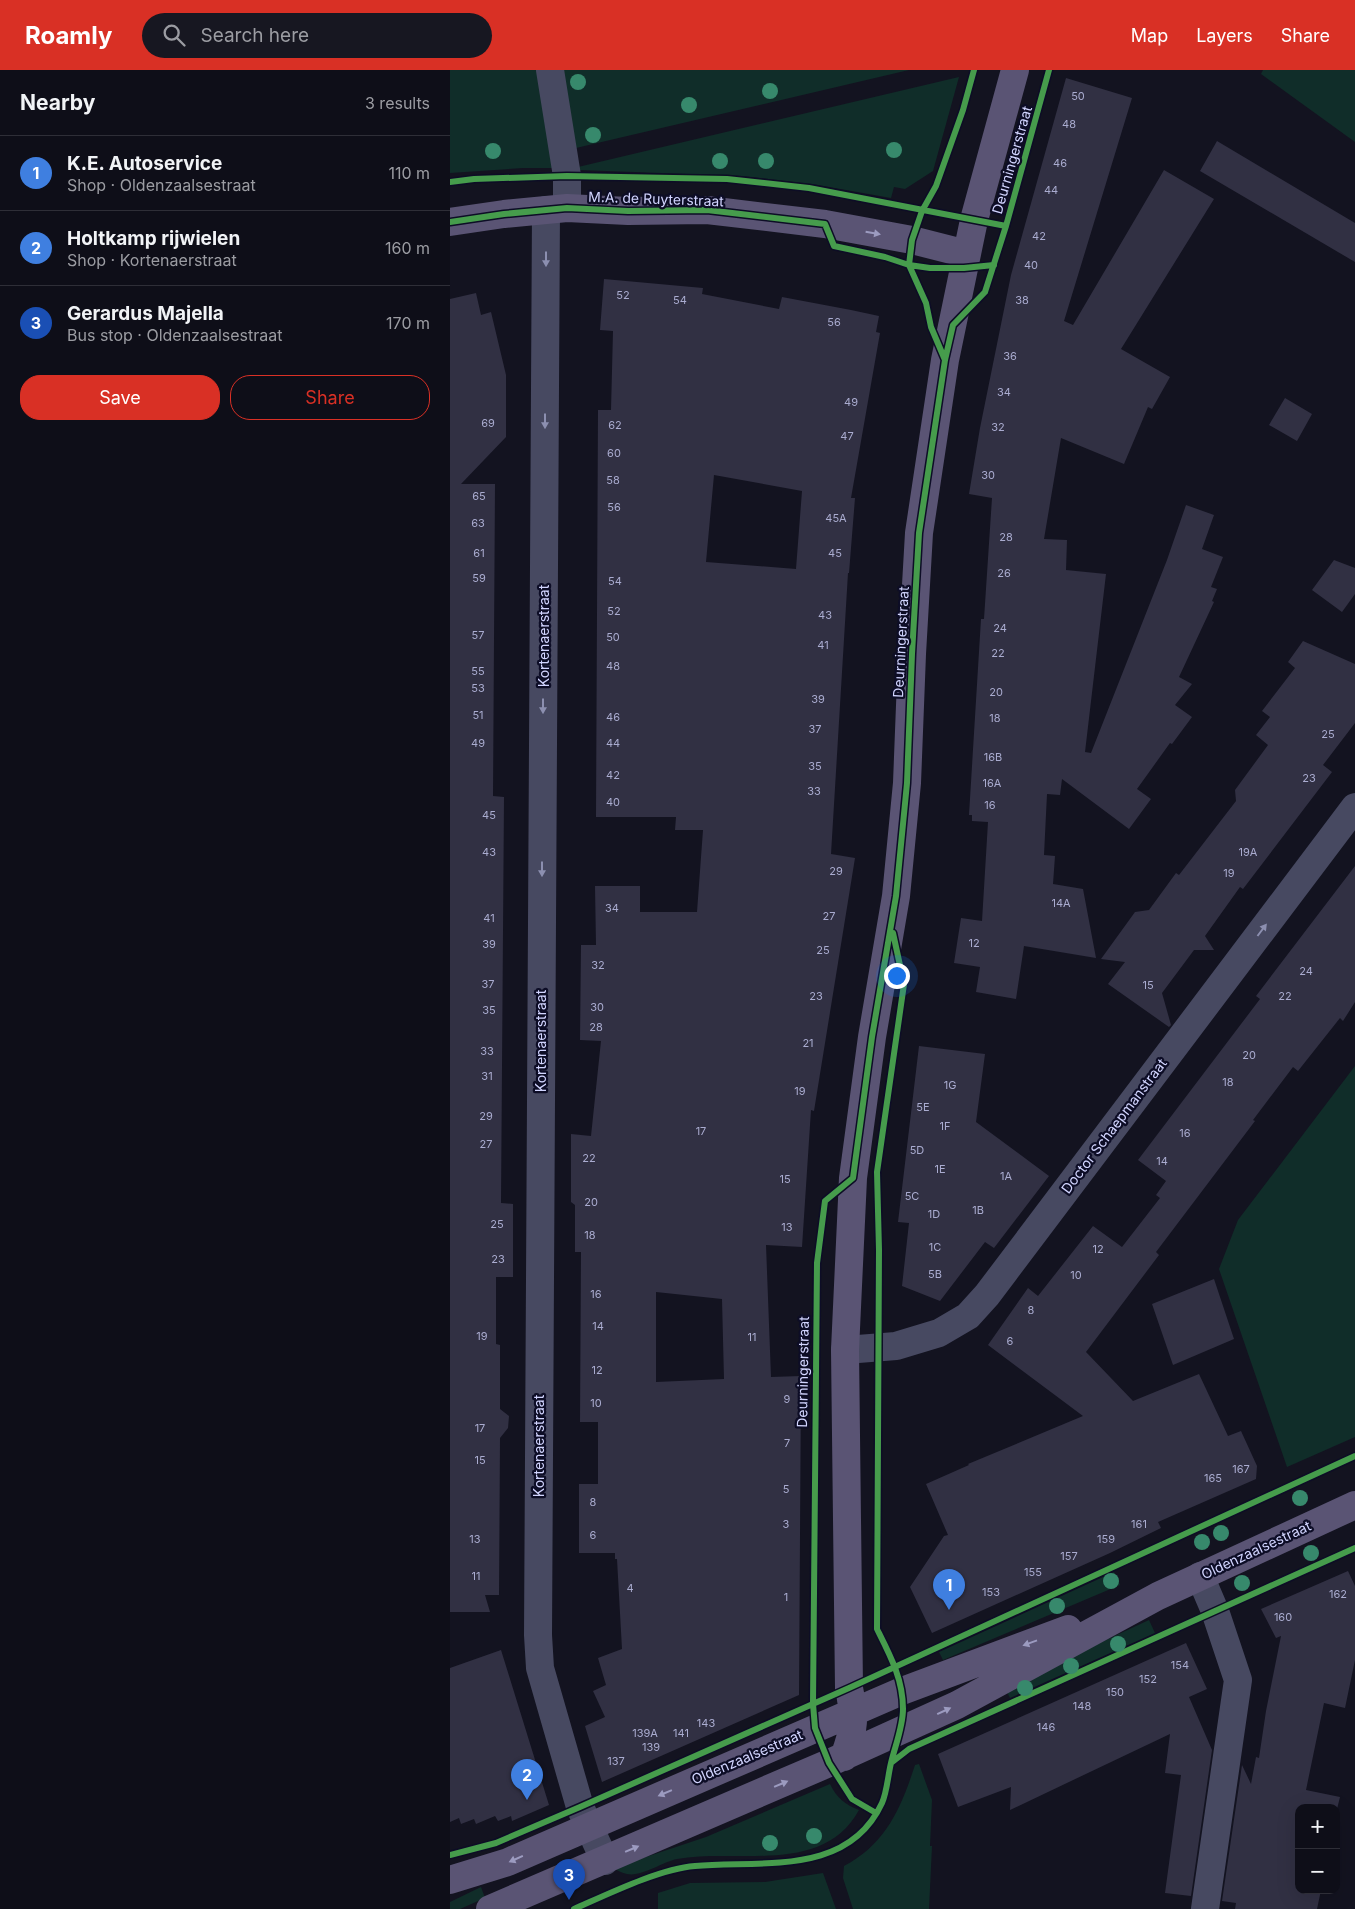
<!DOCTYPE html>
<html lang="en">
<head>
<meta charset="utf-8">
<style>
	body { margin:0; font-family:Inter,sans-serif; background:#171721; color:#f1f3f6 }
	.controls { position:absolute; right:15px; bottom:15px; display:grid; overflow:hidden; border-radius:10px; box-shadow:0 5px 20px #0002 }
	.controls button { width:45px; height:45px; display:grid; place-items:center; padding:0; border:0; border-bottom:1px solid #2e2e37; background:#0e0e18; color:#f1f3f6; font:25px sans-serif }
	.you { position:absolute; left:446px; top:905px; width:18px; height:18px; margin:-12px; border:4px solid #fff; border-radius:50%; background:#1a73e8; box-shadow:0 0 0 8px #1a73e833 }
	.badge { display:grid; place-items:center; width:32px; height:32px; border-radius:50%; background:#d93025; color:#fff; font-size:16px; font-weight:700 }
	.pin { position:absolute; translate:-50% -41px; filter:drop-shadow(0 1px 2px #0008) }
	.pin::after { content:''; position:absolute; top:26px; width:18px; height:15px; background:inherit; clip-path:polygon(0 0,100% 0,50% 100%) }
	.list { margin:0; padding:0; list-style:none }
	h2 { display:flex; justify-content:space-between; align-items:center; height:65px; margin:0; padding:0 20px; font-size:21px }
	h2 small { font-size:16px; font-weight:400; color:#9b9ca2 }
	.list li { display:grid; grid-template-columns:32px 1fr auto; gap:15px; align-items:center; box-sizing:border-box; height:75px; padding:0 20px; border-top:1px solid #2e2e37 }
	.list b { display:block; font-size:19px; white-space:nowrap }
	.list p { margin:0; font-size:16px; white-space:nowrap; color:#9b9ca2 }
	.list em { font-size:16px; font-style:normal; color:#9b9ca2 }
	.actions { display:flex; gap:10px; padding:15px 20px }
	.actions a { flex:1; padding:11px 0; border:1px solid #d93025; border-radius:20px; text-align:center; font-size:18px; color:#d93025 }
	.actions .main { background:#d93025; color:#fff }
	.icon { flex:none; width:28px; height:28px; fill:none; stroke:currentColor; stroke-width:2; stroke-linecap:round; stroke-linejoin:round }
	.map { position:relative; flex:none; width:905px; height:1839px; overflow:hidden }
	header { display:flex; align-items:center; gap:30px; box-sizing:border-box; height:70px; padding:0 25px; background:#d93025; color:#fff }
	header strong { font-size:24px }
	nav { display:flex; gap:28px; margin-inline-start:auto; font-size:18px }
	.search { width:350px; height:45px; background:#171721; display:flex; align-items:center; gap:12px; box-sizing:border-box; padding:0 18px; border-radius:28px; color:#9b9ca2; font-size:19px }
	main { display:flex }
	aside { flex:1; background:#0e0e18 }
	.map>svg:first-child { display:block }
	.green { fill:#102d29 }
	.building { fill:#313043; fill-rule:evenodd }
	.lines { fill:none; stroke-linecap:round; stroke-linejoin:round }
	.minor { stroke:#474961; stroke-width:28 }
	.major { stroke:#5a5474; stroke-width:28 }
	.cycleway-casing { stroke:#0d0d26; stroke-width:9 }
	.cycleway { stroke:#469c4c; stroke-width:6 }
	.tree { fill:#37896c }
	.oneway { fill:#9c9bc0 }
	.oneway2 { fill:#8c8fb0 }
	.labels { text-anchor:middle; stroke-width:4.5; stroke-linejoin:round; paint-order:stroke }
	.number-label { font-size:11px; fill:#aaacd0 }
	.street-label { font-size:14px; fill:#d2d5ff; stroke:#0d0d26 }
</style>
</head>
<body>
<header>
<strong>Roamly</strong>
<div class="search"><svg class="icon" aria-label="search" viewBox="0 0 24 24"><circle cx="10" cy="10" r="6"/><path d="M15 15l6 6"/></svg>Search here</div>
<nav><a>Map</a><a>Layers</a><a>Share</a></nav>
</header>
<main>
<aside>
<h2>Nearby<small>3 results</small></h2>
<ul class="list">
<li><span class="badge" style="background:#3f7fe0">1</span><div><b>K.E. Autoservice</b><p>Shop · Oldenzaalsestraat</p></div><em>110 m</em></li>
<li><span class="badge" style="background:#3f7fe0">2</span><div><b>Holtkamp rijwielen</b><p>Shop · Kortenaerstraat</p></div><em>160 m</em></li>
<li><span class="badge" style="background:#1a4fb4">3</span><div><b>Gerardus Majella</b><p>Bus stop · Oldenzaalsestraat</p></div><em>170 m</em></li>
</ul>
<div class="actions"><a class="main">Save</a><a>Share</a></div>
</aside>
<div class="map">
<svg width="905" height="1839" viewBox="0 0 905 1839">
	<rect width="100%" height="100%" fill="#131320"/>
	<path class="green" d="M0 0H93L109 98H73L0 103Z
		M112 0H459L126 78Z
		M813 0H905V72L811 4Z
		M509 7 483 101 455 119 444 117 441 128 368 115 293 106 129 100 128 97Z
		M905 996V1367L837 1397 769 1199 788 1150Z
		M664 1502 670 1515 493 1590 489 1582Z
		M699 1550 705 1563 560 1628 556 1620 615 1589Z
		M469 1694 482 1730 480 1776H482L479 1839H403L393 1808 394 1796C436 1774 451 1738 465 1695Z
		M380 1714C387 1728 394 1734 409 1740 373 1806 287 1778 227 1789 212 1792 192 1807 177 1804 172 1803 167 1800 163 1798L256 1767Z
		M373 1803 386 1839H208V1823L240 1813 315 1812Z
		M31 1817 35 1828 10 1839H0V1832Z"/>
	<path class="building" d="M616 8 682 28 614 251 623 255 714 100 764 129 671 279 720 307 702 339 698 337 674 394 611 368 594 469 617 470 616 500 656 504 635 682 641 683 717 490 736 435 764 445 752 479 773 487 761 517 767 519 762 531 764 532 729 607 742 614 725 635 742 647 722 674 720 673 687 719 701 729 679 759 612 709 610 725 597 724 594 785 605 786 603 814 633 819 646 888 574 876 566 929 526 922 530 897 504 893 511 848 532 851 538 752 522 751V745H519L531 549H534L542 428 519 424 530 358 561 205Z
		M767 71 905 153V192L750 101Z
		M154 209 253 218 252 224 329 239 332 227 401 240 429 246 426 262 430 263 401 428H405L399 503H398L381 784 405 788 364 1041 361 1040 352 1177 316 1175 321 1307 351 1306 349 1625 152 1712 135 1656 155 1647 143 1621 156 1615 148 1588 172 1579 167 1489H165V1483H129V1414H148V1352H130L131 1182H125V1135L121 1132V1064L141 1066 151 971 130 970 131 875H146L145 816H190V842H247L253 760H225L226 747H146L148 340H161L163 261 150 260ZM264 405 352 421 346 499 256 492ZM206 1222 272 1229 274 1309 206 1312Z
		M26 223 31 245 41 242 56 305V367L11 414H45L43 726 54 727 51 1133 63 1134V1207H46V1274L50 1275V1339L59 1346 58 1358 50 1368 49 1525H35L40 1542H0V229Z
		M835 328 862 344 847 371 819 355Z
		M884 490 905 498V524L892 542 862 520Z
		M853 571 905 594V653L873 695 882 702 793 819 790 817 755 866 764 880H744L712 923 721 955 719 957 658 914 675 892 651 889 685 842 699 840 726 803 729 805 786 731 785 720 818 675 806 665 820 647 812 641 845 598 838 592Z
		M905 796V932L893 951 890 948 848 1001 843 997 803 1050 805 1051 706 1182 709 1185 636 1282 683 1331 749 1304 778 1366 791 1361 807 1396 806 1409 708 1452 711 1458 660 1483 482 1563 460 1517 494 1466 498 1465 476 1414 519 1395 518 1394 633 1346 538 1275 578 1218 588 1226 643 1156 672 1177 710 1128 706 1125 716 1111 688 1090 810 929 806 926Z
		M469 976 535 984 526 1052 599 1106 544 1178 535 1172 490 1231 452 1216 459 1153 448 1152Z
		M764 1209 784 1269 723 1295 702 1234Z
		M898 1501 905 1516V1590L895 1638 874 1633 856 1720 890 1727 886 1743V1738H849V1820H871L867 1839H785L786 1833 772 1831 792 1695 801 1714 806 1687 809 1688 816 1641 831 1566 826 1568 811 1539Z
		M736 1573 757 1619 739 1627 762 1680 741 1826 715 1823 731 1705 715 1703 720 1664 560 1740 561 1717 508 1737 488 1684Z
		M51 1580 99 1735 62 1751 61 1746 48 1751 45 1746 26 1754 24 1749 11 1754 9 1748 0 1752V1598Z"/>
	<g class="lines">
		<path class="minor" d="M100 0 117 106V138
			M96 140 88 1565 90 1598 130 1737 155 1791
			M395 1280 446 1276 489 1263 518 1246 537 1225 905 737
			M750 1506 765 1541 788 1610 755 1839"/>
		<path class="major" d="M0 152 54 144 117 138 178 141 257 140 375 154 462 170 517 184
			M394 1687C405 1658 405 1648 399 1618L395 1280 403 1108 422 967 446 826 457 713 462 584 469 463 495 290 524 150 565 0
			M0 1810 58 1792 452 1621 618 1559
			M40 1839 379 1693 507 1635 708 1526 905 1435"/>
		<g class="cycleway-casing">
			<path id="cycleway" d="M0 112 24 109 117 106 277 109 359 118 556 156
				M0 152 54 144 117 138 178 141 257 140 375 154 384 176 435 187 459 195 480 198H514L544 195
				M495 290 481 257 476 233 459 195 462 170 472 141 486 116 513 40 524 0
				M441 1693C445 1676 453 1657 453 1639 453 1609 440 1585 427 1559L429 1180 427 1102 454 914 443 863
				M426 1743 402 1729 379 1693 365 1658 363 1634 367 1193 375 1131 403 1108 422 967 446 826 457 713 462 584 469 463 495 290 503 255 535 222 556 156 599 0
				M0 1785 46 1773 130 1737 399 1618 905 1386
				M124 1839C158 1824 209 1799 245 1796 311 1790 398 1807 432 1733 437 1722 438 1705 441 1693L459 1679 905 1478"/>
		</g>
		<use href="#cycleway" class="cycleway"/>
	</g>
	<g class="tree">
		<circle cx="128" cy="12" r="8"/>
		<circle cx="320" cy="21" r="8"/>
		<circle cx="239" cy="35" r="8"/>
		<circle cx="143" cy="65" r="8"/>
		<circle cx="444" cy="80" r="8"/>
		<circle cx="43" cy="81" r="8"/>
		<circle cx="270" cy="91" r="8"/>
		<circle cx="316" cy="91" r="8"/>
		<circle cx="850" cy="1428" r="8"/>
		<circle cx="771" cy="1463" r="8"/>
		<circle cx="752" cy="1472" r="8"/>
		<circle cx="861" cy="1483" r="8"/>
		<circle cx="661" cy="1511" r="8"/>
		<circle cx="792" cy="1513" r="8"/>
		<circle cx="607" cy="1536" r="8"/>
		<circle cx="668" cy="1574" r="8"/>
		<circle cx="621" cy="1596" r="8"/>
		<circle cx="575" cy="1618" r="8"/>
		<circle cx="364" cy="1766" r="8"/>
		<circle cx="320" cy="1773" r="8"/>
	</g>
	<defs><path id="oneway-solid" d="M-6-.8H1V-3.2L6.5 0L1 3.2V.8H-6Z" transform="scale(1.25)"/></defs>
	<g class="oneway">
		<use href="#oneway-solid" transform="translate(423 163) rotate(10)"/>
		<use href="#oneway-solid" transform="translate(580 1573) rotate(160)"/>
		<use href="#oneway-solid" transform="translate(494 1641) rotate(-25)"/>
		<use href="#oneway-solid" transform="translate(331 1714) rotate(-23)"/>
		<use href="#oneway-solid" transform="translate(215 1723) rotate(157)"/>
		<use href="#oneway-solid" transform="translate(182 1779) rotate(-23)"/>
		<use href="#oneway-solid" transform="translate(66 1789) rotate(156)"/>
	</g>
	<g class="oneway2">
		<use href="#oneway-solid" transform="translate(96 189) rotate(90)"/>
		<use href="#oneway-solid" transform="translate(95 351) rotate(90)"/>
		<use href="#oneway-solid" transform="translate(93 636) rotate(90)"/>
		<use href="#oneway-solid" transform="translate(92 799) rotate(90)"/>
		<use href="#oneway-solid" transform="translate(812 860) rotate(-53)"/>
	</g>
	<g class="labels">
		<g class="number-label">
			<text x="628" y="30">50</text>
			<text x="619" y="58">48</text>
			<text x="610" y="97">46</text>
			<text x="601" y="124">44</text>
			<text x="589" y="170">42</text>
			<text x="581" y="199">40</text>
			<text x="173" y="229">52</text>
			<text x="230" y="234">54</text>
			<text x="572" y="234">38</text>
			<text x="384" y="256">56</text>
			<text x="560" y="290">36</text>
			<text x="554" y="326">34</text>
			<text x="401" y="336">49</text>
			<text x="38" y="357">69</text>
			<text x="165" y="359">62</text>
			<text x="548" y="361">32</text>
			<text x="397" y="370">47</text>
			<text x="164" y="387">60</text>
			<text x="538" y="409">30</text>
			<text x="163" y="414">58</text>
			<text x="29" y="430">65</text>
			<text x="164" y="441">56</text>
			<text x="386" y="452">45A</text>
			<text x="28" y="457">63</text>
			<text x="556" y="471">28</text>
			<text x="29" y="487">61</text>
			<text x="385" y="487">45</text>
			<text x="554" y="507">26</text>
			<text x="29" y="512">59</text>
			<text x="165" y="515">54</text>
			<text x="164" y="545">52</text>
			<text x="375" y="549">43</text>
			<text x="550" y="562">24</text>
			<text x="28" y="569">57</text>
			<text x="163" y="571">50</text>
			<text x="373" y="579">41</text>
			<text x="548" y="587">22</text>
			<text x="163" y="600">48</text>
			<text x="28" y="605">55</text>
			<text x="28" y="622">53</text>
			<text x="546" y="626">20</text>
			<text x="368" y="633">39</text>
			<text x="28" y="649">51</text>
			<text x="163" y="651">46</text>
			<text x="545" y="652">18</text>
			<text x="365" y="663">37</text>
			<text x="878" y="668">25</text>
			<text x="28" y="677">49</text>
			<text x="163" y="677">44</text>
			<text x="543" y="691">16B</text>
			<text x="365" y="700">35</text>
			<text x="163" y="709">42</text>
			<text x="859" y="712">23</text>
			<text x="542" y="717">16A</text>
			<text x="364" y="725">33</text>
			<text x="163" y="736">40</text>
			<text x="540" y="739">16</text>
			<text x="39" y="749">45</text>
			<text x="39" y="786">43</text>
			<text x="798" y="786">19A</text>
			<text x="386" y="805">29</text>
			<text x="779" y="807">19</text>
			<text x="611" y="837">14A</text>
			<text x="162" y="842">34</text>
			<text x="379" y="850">27</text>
			<text x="39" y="852">41</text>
			<text x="524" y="877">12</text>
			<text x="39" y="878">39</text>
			<text x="373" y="884">25</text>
			<text x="148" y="899">32</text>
			<text x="856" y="905">24</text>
			<text x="38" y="918">37</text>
			<text x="698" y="919">15</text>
			<text x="366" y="930">23</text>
			<text x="835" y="930">22</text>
			<text x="147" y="941">30</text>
			<text x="39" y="944">35</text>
			<text x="146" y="961">28</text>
			<text x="358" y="977">21</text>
			<text x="37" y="985">33</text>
			<text x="799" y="989">20</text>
			<text x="37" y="1010">31</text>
			<text x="778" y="1016">18</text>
			<text x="500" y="1019">1G</text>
			<text x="350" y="1025">19</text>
			<text x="473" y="1041">5E</text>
			<text x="36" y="1050">29</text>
			<text x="495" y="1060">1F</text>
			<text x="251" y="1065">17</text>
			<text x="735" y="1067">16</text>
			<text x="36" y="1078">27</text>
			<text x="467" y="1084">5D</text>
			<text x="139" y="1092">22</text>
			<text x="712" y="1095">14</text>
			<text x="490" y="1103">1E</text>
			<text x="556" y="1110">1A</text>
			<text x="335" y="1113">15</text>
			<text x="462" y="1130">5C</text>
			<text x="141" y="1136">20</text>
			<text x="528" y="1144">1B</text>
			<text x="484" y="1148">1D</text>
			<text x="47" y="1158">25</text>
			<text x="337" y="1161">13</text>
			<text x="140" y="1169">18</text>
			<text x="485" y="1181">1C</text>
			<text x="648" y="1183">12</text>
			<text x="48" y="1193">23</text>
			<text x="485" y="1208">5B</text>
			<text x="626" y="1209">10</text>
			<text x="146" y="1228">16</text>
			<text x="581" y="1244">8</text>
			<text x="148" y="1260">14</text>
			<text x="32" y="1270">19</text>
			<text x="302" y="1271">11</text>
			<text x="560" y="1275">6</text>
			<text x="147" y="1304">12</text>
			<text x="337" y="1333">9</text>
			<text x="146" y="1337">10</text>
			<text x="30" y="1362">17</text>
			<text x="337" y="1377">7</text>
			<text x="30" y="1394">15</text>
			<text x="791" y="1403">167</text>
			<text x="763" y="1412">165</text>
			<text x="336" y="1423">5</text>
			<text x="143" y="1436">8</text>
			<text x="336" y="1458">3</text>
			<text x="689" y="1458">161</text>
			<text x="143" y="1469">6</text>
			<text x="25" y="1473">13</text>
			<text x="656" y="1473">159</text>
			<text x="619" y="1490">157</text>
			<text x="583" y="1506">155</text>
			<text x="26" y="1510">11</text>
			<text x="180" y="1522">4</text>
			<text x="541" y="1526">153</text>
			<text x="888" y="1528">162</text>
			<text x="336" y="1531">1</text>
			<text x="833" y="1551">160</text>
			<text x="730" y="1599">154</text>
			<text x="698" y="1613">152</text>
			<text x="665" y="1626">150</text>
			<text x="632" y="1640">148</text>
			<text x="256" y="1657">143</text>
			<text x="596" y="1661">146</text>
			<text x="195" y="1667">139A</text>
			<text x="231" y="1667">141</text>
			<text x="201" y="1681">139</text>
			<text x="166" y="1695">137</text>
		</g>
		<g class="street-label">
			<text transform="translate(562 90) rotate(-74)" y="5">Deurningerstraat</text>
			<text transform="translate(206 129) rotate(2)" y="5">M.A. de Ruyterstraat</text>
			<text transform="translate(94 566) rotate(-90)" y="5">Kortenaerstraat</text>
			<text transform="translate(451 572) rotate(-87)" y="5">Deurningerstraat</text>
			<text transform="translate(91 971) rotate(-90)" y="5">Kortenaerstraat</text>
			<text transform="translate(664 1056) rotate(-53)" y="5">Doctor Schaepmanstraat</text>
			<text transform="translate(353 1302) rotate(-89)" y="5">Deurningerstraat</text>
			<text transform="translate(89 1376) rotate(-90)" y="5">Kortenaerstraat</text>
			<text transform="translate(806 1480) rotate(-25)" y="5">Oldenzaalsestraat</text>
			<text transform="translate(297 1687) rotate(-23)" y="5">Oldenzaalsestraat</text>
		</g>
	</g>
</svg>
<div class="controls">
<button>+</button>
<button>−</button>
</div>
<div class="you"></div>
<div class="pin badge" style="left:499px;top:1540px;background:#3f7fe0">1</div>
<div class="pin badge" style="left:77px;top:1730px;background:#3f7fe0">2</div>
<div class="pin badge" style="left:119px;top:1830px;background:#1a4fb4">3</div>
</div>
</main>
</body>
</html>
